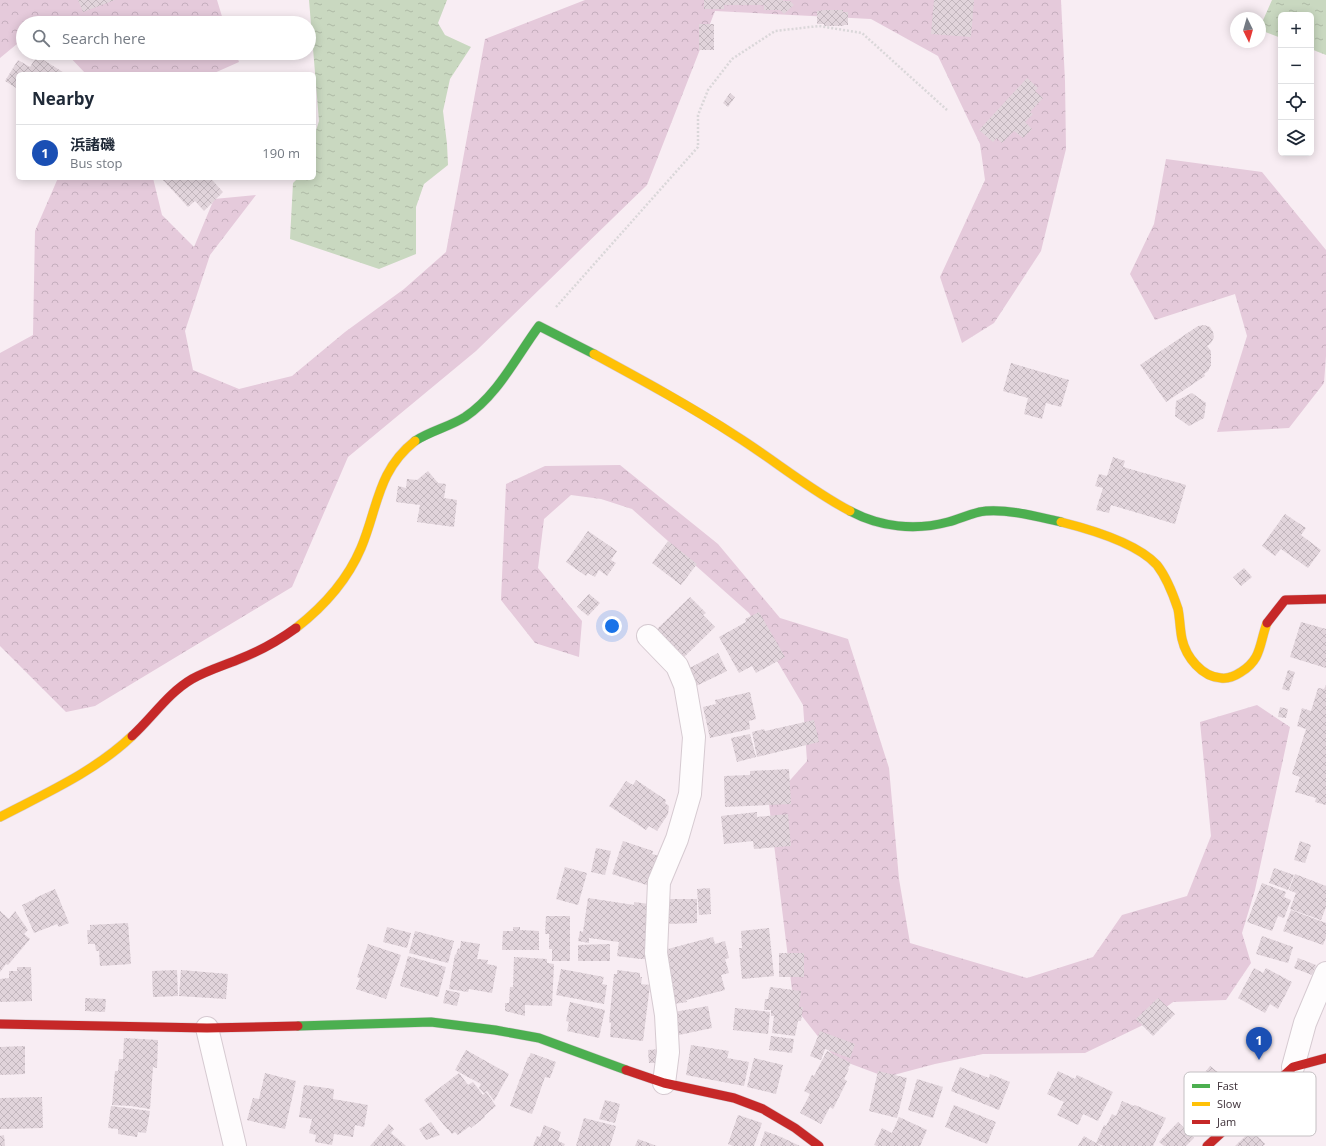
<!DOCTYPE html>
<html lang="en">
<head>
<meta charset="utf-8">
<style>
	body { margin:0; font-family:"Open Sans","Noto Sans JP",sans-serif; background:#f6f6f7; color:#1f2937 }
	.controls { position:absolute; right:12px; top:12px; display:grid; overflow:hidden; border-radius:6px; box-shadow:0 2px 10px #0003 }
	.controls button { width:36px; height:36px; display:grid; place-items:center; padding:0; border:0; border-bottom:1px solid #e0e1e3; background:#fff; color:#1f2937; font:20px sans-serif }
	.compass { position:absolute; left:1230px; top:12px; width:36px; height:36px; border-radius:50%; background:#fff; box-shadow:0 2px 10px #0003; rotate:175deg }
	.you { position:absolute; left:612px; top:626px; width:14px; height:14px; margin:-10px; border:3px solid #fff; border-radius:50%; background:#1a73e8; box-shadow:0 0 0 6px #1a73e833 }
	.badge { display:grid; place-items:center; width:26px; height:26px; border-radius:50%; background:#7c3aed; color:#fff; font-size:13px; font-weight:700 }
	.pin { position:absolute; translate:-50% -33px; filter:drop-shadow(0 1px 2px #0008) }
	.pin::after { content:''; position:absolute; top:21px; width:14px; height:12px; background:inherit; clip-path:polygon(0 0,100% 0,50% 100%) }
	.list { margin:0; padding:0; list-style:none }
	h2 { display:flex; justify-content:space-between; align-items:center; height:52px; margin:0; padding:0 16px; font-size:17px }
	h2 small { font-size:13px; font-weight:400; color:#747a83 }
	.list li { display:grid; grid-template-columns:26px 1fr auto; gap:12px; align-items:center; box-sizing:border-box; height:56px; padding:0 16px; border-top:1px solid #e0e1e3 }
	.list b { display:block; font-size:15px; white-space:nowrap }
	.list p { margin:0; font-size:13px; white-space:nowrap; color:#747a83 }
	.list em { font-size:13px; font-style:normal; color:#747a83 }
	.icon { flex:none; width:22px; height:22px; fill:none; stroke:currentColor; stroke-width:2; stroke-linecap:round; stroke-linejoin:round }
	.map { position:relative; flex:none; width:1326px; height:1146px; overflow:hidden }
	.search { position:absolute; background:#fff; box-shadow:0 2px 10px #0003; left:16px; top:16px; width:300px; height:44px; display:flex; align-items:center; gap:10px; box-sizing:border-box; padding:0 14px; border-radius:22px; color:#747a83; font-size:15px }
	.panel { position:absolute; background:#fff; box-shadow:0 2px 10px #0003; left:16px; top:72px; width:300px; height:108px; border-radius:6px }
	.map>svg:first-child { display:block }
	.forest { fill:url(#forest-crowns) }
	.water { fill:url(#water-ripples) }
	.building { fill:url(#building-cross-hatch) }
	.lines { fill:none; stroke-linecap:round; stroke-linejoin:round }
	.street-casing { stroke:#d6cad1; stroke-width:24 }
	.fast-casing { stroke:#d6cad1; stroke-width:10 }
	.slow-casing { stroke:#d6cad1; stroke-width:10 }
	.jam-casing { stroke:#d6cad1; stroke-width:10 }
	.path { stroke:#dad7d9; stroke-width:2.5; stroke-dasharray:2 2; stroke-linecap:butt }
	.street { stroke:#fefcfd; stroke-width:22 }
	.fast { stroke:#4caf50; stroke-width:9 }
	.slow { stroke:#ffc107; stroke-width:9 }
	.jam { stroke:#c62828; stroke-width:9 }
	.key { fill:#fff; stroke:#c4c0c3; stroke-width:1 }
	.key-label { font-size:11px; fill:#3b2e36 }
</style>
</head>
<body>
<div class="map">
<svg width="1326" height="1146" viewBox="0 0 1326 1146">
	<defs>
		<pattern id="forest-crowns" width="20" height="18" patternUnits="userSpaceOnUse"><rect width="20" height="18" fill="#e5cadb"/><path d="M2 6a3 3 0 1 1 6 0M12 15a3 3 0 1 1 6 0" fill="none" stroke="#c5aebd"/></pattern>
		<pattern id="water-ripples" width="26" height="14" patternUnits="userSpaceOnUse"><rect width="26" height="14" fill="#c9d8c0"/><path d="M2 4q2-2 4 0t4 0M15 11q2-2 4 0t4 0" fill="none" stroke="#aebaa6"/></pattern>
		<pattern id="building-cross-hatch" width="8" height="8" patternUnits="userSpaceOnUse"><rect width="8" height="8" fill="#e1d4db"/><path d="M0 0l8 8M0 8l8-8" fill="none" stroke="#c2b6bd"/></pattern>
	</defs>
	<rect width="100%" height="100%" fill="#f8edf3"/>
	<path class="forest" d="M0 0H217L224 23H23V39L0 58Z
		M585 0H1061L1065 81 1066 149 1041 251 994 323 962 343 940 277 985 180 980 144 938 56 871 19 715 11 647 185 476 351 348 457 292 587 95 706 66 712 0 646V353L33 335 35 231 58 178H153L162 215 194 247 214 199 256 195 210 255 185 331 193 370 239 389 292 376 345 332 404 289 446 252 485 39Z
		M66 53H236L239 62 212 74H86Z
		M1166 159 1262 172 1326 250V356L1324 383 1289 428 1217 432 1247 336 1235 294 1155 320 1130 274 1154 224Z
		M620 465 718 544 780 618 848 639 889 768 899 879 910 943 1027 978 1093 957 1122 915 1187 896 1211 836 1200 722 1257 705 1290 727 1255 890 1242 933 1251 963 1226 1000 1173 1002 1141 1026 1085 1053 983 1054 935 1064 886 1077 835 1058 794 1006 769 804 807 761 803 705 749 613 632 509 601 499 571 495 544 519 538 568 582 621 579 657 535 643 501 600 506 484 545 466Z"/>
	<path class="water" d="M309 0H447L438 23 445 35 471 47 450 79 443 111 447 144 448 165 424 184 416 207V254L379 269 290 239 293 183 298 178H314V137L319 121Z
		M1272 0H1326V55L1311 49V15H1281V38L1260 30V27Z"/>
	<path class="building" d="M78 0H115L83 12Z
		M704 0H783V1H790L794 5 784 14 780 10H764V5H724V9H704Z
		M934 0H974L971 37 931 34Z
		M824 10H843V12H848V25H843L844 26H824V24H817V11Z
		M699 24H714V50H699Z
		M37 56 66 74H18V89L5 81 18 60 30 67Z
		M1027 78 1038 88 1035 91 1043 98 1030 112 1033 114 1025 122 1032 129 1023 138 1014 131 1002 143 997 138 993 142 979 130Z
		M730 93 735 97 728 107 723 103Z
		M161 178H210L223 192 204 211 195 201 188 207Z
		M1204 325 1210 327 1213 332 1214 337 1211 343 1207 346 1211 351V365L1208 371 1204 374 1205 376 1166 402 1140 365 1198 326Z
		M1011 363 1069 380 1061 407 1046 403 1042 419 1024 414 1028 398 1003 391Z
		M1192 393 1206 403 1204 418 1189 426 1175 416 1176 401Z
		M1113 457 1125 461 1123 467 1186 485 1175 524 1111 505 1109 513 1096 510 1103 488 1095 486 1099 474 1107 476Z
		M428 471 438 483 446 484 444 498 457 500 454 527 417 522 420 505 396 502 398 486 406 488 407 479 417 480Z
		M1285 514 1306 528 1301 535 1321 550 1308 568 1281 549 1275 556 1262 546Z
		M588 531 617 551 611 560 616 563 607 576 599 570 595 577 588 573 586 576 566 562Z
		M668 541 697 564 681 585 652 563Z
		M1244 568 1252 577 1241 586 1233 577Z
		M589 594 600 603 588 616 577 607Z
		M690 597 706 613 703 615 715 627 682 659 655 631Z
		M759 612 785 657 756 673 752 666 739 673 719 637 746 622 745 619Z
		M1301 622 1326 629V668L1290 657Z
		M718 653 727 671 692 688 684 671Z
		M1288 670 1295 672 1289 691 1282 689Z
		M1326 685V805L1315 802 1316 798 1295 792 1300 777 1292 774 1306 729 1297 726 1302 708 1311 711 1318 688 1324 689Z
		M750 692 756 719 749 721 750 729 710 738 703 707 716 704 715 700Z
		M1280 707 1288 709 1286 718 1278 717Z
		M814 720 819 742 757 757 752 732 764 729 765 731Z
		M750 734 756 757 737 762 731 738Z
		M789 769 791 804 725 807 724 776 750 775V771Z
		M636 780 666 800 665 803 669 806 668 814 657 831 649 826 646 830 609 806 626 781 633 785Z
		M757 812V817L788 814 791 846 754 849 753 841 724 844 721 816Z
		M623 841 653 851 652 854 662 857 653 887 612 874Z
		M1300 841 1311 845 1305 863 1294 860Z
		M596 848 611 851 605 875 591 872Z
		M565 867 587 873 578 905 556 899Z
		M1274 868 1294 875 1288 890 1269 883Z
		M1295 874 1326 886V907L1321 920 1290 909 1296 893 1289 890Z
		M1262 883 1286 892 1284 897 1291 900 1284 918 1278 916 1272 931 1247 922Z
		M710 888 711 914 699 915 697 889Z
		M55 889 69 923 59 927 57 924 34 933 22 905 35 899V898Z
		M588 898 634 905V902L649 904 652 959H640L617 956 619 942 589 938V943L578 941 580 931 583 932Z
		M667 899H697V923L667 924Z
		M1291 910 1326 923V937L1323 945 1283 931Z
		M0 911 9 919 15 911 28 930 24 934 30 939 8 965 6 964 0 972Z
		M546 916H570V961H552V949H549V934H545Z
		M128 923 131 964 100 966 99 951H96L95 944H88L87 930H90V925Z
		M387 927 411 933 407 948 383 942Z
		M513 927H520V930L539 931V950H502L503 931H513Z
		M769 928 774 976 742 979 739 948H742L741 931Z
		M415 931 454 941 448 963 409 953Z
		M1262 936 1293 947 1288 963 1256 954Z
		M713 937 715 944 725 941 729 958 725 959 729 973 721 975 725 990 686 1000 687 1002 674 1004 671 989H674L664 950Z
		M461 941 480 944 477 959 488 960 487 964 497 966 492 993 469 989 468 992 449 989 455 954 456 955 458 948 460 949Z
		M368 944 401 955 386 999 356 989 360 978 357 977Z
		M610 944V961H578V945Z
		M779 953H804V977H779Z
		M408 956 446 967 438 997 400 986Z
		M514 957 547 959V963L554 964 552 1006 525 1005V1016L505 1011V1003H509L510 987H513Z
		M1298 958 1316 965 1312 975 1294 968Z
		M17 967H31L32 1001 0 1002V979L9 978V971H17Z
		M1254 968 1263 973 1266 968 1292 982 1278 1009 1270 1004 1265 1013 1238 998Z
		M561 969 604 977 602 984 607 985 604 1004 556 995Z
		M177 970 178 996 153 997 152 971Z
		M181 970 228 974 226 999 179 996Z
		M617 970 640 973V977H642L641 984 650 985 643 1041 610 1037 611 1023 609 1022 614 974H617Z
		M770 987 801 991 799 1007H803L801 1021H798L795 1036 772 1033 774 1016H771V1010H764L765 999H768Z
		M446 990 460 993 457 1006 443 1003Z
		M85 998 106 999 105 1012 85 1011Z
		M1158 998 1175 1014 1153 1036 1136 1019Z
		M570 1002 605 1010 599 1038 567 1031 569 1022 566 1021Z
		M708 1006 712 1028 679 1035 674 1012Z
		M735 1008 770 1012 768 1034 733 1030Z
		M820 1031 855 1044 850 1058 825 1049 821 1060 810 1056Z
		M771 1036 794 1039 792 1053 769 1050Z
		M124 1038 158 1040 157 1068 153 1067 150 1109 131 1106 112 1105 115 1071H118L119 1059H123Z
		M691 1045 729 1051 727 1058 749 1062 744 1086 686 1075Z
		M25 1046V1074L0 1075V1047Z
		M660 1049 661 1063H649L648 1050Z
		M466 1050 509 1074 494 1101 487 1091 484 1093 479 1088 481 1084 455 1070Z
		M827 1051 851 1063 848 1068 849 1069 844 1079 847 1081 833 1109 830 1107 821 1124 800 1113 810 1094 804 1091 812 1075 814 1076Z
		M531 1053 556 1062 550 1078 545 1077 532 1114 510 1106 528 1057H529Z
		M754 1058 783 1065 776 1094 747 1087Z
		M1210 1066 1247 1094 1224 1117 1218 1112 1210 1122 1186 1104 1189 1102 1184 1099Z
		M960 1067 989 1078 990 1074 1010 1082 999 1110 951 1091Z
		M878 1071 907 1078 897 1118 869 1111Z
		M1058 1071 1075 1079 1077 1075 1113 1092 1098 1121 1083 1114 1078 1125 1057 1115 1064 1102 1047 1094Z
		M265 1073 296 1081 285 1129 247 1120 253 1098 259 1099Z
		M459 1073 468 1085 473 1082 483 1095 486 1092 496 1106 484 1116 485 1117 471 1128 470 1126 458 1135 455 1132 452 1134 448 1129H447L424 1100Z
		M917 1079 943 1087 933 1118 908 1110Z
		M304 1085 334 1089 333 1099 368 1105 364 1127 355 1125 353 1137 334 1134 332 1145 315 1142 316 1135 309 1133 312 1119 299 1117Z
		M42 1097 43 1128 0 1129V1098Z
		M605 1100 620 1104 615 1123 599 1119Z
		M1122 1101 1134 1106 1135 1105 1166 1118 1153 1146H1104L1096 1143 1104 1125 1106 1126 1112 1114 1116 1116Z
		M954 1105 996 1122 987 1144 945 1127Z
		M111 1106 150 1111 146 1133 138 1132 137 1137 118 1134V1129L108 1128Z
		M738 1115 762 1123 754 1146H733L728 1144Z
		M899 1117 927 1130 920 1146H877L874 1145 882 1128 892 1133Z
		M584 1118 616 1126 610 1146H576Z
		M431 1122 440 1135 426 1140 419 1129Z
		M1178 1122 1194 1138 1186 1146H1164L1159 1142Z
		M389 1124 394 1129 391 1133 406 1146H370Z
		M544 1125 561 1132 558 1141 565 1144 564 1146H533L537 1136 540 1137Z
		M1252 1130 1265 1144 1263 1146H1235Z
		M765 1131 781 1137 800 1146H760Z
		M4 1135 5 1146H0V1136Z
		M1084 1136 1101 1146H1078Z
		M638 1139 657 1146H635Z"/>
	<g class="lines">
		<g class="street-casing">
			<path id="street" d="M648 636 677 666 685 685 694 737 690 794 677 839 659 882 656 953 666 1015 668 1052 664 1083
				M207 1028 235 1146
				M1293 1067 1305 1023 1326 973"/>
		</g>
		<g class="fast-casing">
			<path id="fast" d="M415 441C430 431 449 427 465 417 498 395 516 357 539 326L594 354
				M850 511C880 527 915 531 948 522 960 519 973 512 986 511 1009 509 1038 517 1061 522
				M298 1026 431 1022 495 1030 539 1038 626 1070"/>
		</g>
		<g class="slow-casing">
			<path id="slow" d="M594 354C642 380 690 406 736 436 774 460 810 490 850 511
				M1061 522C1089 529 1137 543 1157 565 1167 578 1173 594 1178 609 1180 619 1180 630 1182 639 1186 657 1202 677 1221 678 1228 679 1235 676 1241 672 1262 659 1259 644 1267 623
				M296 628C323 607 347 581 361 548 378 508 377 471 415 441
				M0 817C46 793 94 772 132 736"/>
		</g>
		<g class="jam-casing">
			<path id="jam" d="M1267 623 1285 600 1326 599
				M132 736C152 718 168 693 192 679 206 671 222 666 237 660 258 652 278 641 296 628
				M0 1024 207 1028 298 1026
				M626 1070 664 1083 734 1098 763 1109 795 1128 819 1146
				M1207 1146 1293 1067 1326 1058"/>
		</g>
		<path class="path" d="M556 307 698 147V115L708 90 732 59 775 31 819 26 862 33 947 110"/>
		<use href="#street" class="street"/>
		<use href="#fast" class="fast"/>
		<use href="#slow" class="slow"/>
		<use href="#jam" class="jam"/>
	</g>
	<rect x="1184" y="1072" width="132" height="64" rx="6" class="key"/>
	<rect x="1192" y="1084" width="18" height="4" fill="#4caf50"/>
	<rect x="1192" y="1102" width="18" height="4" fill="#ffc107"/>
	<rect x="1192" y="1120" width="18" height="4" fill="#c62828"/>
	<g class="key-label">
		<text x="1217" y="1090">Fast</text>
		<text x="1217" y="1108">Slow</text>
		<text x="1217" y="1126">Jam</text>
	</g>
</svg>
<div class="controls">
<button>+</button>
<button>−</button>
<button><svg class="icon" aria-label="locate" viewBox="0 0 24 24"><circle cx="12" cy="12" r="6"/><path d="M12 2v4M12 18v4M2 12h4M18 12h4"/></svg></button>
<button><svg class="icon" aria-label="layers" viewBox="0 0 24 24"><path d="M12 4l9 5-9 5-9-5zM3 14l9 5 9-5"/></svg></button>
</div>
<svg class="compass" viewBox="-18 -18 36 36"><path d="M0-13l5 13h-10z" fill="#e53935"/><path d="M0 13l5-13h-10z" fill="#747a83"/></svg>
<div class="you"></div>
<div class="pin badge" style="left:1259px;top:1060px;background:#1a4fb4">1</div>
<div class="search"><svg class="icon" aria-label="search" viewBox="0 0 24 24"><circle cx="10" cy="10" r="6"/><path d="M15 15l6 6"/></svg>Search here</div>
<section class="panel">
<h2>Nearby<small></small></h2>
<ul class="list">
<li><span class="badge" style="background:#1a4fb4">1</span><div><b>浜諸磯</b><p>Bus stop</p></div><em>190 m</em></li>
</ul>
</section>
</div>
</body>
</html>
